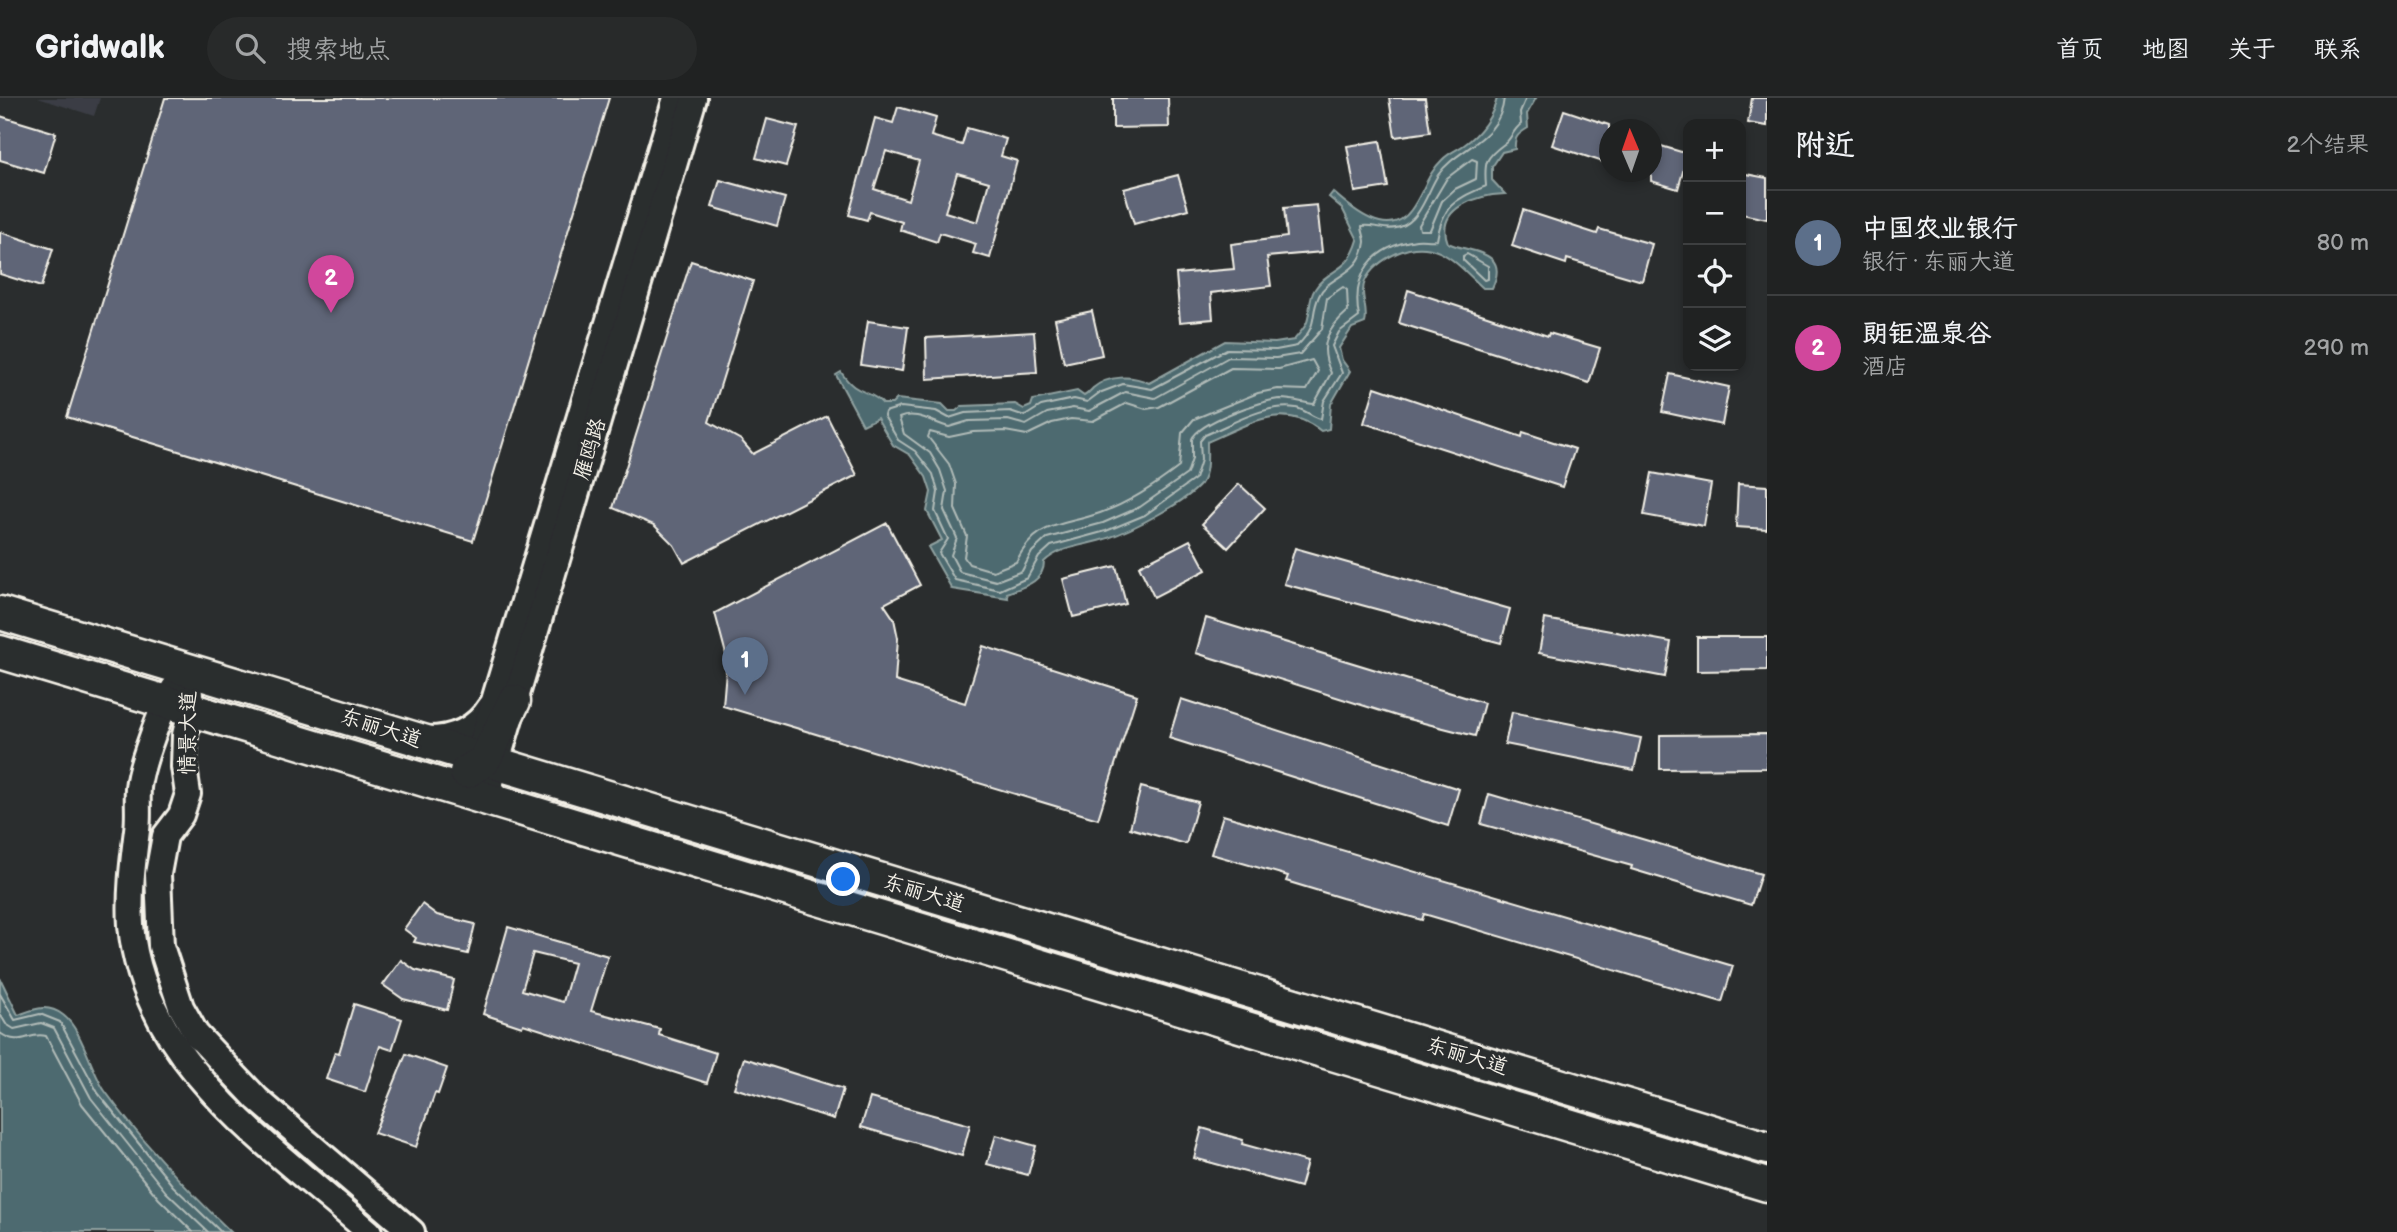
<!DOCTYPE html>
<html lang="zh">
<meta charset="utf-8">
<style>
body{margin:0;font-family:"Balsamiq Sans","LXGW WenKai TC",sans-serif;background:#282a2a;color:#f1f3f6}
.controls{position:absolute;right:21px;top:21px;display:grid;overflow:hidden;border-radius:14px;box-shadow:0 4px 10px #0003}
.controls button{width:63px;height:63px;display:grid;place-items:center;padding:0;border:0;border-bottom:2px solid #3d3f40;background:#202222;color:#f1f3f6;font:35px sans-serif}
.compass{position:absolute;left:1599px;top:21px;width:63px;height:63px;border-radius:50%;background:#202222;box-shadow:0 4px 10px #0003;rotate:358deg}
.you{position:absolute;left:844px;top:782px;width:24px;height:24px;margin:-18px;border:5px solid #fff;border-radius:50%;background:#1a73e8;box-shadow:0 0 0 10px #1a73e833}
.badge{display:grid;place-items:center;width:46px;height:46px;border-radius:50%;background:#ff9aa2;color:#fff;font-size:23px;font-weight:700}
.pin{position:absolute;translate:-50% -58px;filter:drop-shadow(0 2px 4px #0008)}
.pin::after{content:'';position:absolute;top:37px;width:24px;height:21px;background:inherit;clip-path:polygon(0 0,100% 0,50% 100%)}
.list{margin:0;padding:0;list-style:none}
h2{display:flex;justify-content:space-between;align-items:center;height:91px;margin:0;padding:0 28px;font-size:30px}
h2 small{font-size:23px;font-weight:400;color:#a2a4a5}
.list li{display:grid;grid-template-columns:46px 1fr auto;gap:21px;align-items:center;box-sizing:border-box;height:105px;padding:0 28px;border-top:2px solid #3d3f40}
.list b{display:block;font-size:26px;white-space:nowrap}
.list p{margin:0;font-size:23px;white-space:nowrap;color:#a2a4a5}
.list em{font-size:23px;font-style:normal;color:#a2a4a5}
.icon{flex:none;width:38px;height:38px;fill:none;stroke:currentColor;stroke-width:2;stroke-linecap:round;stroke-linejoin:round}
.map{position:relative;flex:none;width:1767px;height:1134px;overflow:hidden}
header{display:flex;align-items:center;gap:42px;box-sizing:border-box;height:98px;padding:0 35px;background:#202222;border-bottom:2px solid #3d3f40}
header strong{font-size:33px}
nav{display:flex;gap:38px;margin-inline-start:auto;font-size:24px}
.search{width:490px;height:63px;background:#282a2a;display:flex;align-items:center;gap:18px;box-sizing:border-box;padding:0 24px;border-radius:38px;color:#a2a4a5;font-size:26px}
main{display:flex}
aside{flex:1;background:#202222}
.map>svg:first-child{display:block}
.built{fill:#3a3e44}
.water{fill:#4d6b70;stroke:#90a1a0;stroke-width:2}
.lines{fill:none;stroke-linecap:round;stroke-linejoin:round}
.shore{stroke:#b1bbb8;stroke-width:2}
.building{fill:#5e6577;stroke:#f4f1e8;stroke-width:2;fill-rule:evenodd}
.secondary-casing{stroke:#f4f1e8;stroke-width:30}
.highway-casing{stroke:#f4f1e8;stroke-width:37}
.secondary{stroke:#2a2d2e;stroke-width:24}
.highway{stroke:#2a2d2e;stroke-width:32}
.labels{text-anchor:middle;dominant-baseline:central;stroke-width:6;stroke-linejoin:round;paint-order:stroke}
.street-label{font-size:21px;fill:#f4f1e8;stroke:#2a2d2e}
</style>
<header>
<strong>Gridwalk</strong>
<div class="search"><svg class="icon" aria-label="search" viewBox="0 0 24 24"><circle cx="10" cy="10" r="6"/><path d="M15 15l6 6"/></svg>搜索地点</div>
<nav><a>首页</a><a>地图</a><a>关于</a><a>联系</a></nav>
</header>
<main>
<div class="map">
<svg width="1767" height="1134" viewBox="0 0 1767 1134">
<rect width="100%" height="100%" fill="#2a2d2e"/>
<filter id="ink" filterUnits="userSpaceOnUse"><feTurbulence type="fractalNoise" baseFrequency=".0143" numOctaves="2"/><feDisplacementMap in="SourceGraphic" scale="14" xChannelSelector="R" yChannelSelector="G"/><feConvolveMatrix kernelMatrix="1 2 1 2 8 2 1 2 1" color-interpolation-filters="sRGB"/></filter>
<g filter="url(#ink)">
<path class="built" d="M 38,0 L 100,0 L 94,18 Z"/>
<g class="water">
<path d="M 1497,0 L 1536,0 L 1527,16 L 1528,30 C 1518,36 1514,39 1515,51 L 1502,54 L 1492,69 L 1492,82 L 1505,96 C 1479,97 1434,109 1448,145 C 1469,155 1511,151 1492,190 L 1483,190 C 1456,165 1436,138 1397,155 C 1384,161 1371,170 1365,183 C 1359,198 1369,211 1365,225 L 1352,230 L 1339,250 L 1342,262 L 1350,273 L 1331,306 L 1329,331 L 1321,333 C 1282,302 1248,327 1207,344 C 1207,356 1209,375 1201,386 C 1186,404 1132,432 1108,440 C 1086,448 1062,447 1044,464 C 1044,484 1023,489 1007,495 L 1008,500 L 952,491 L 928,449 L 942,442 L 927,413 L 931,394 L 926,379 L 910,357 L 893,347 L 877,320 L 863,327 L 836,277 L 841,274 C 857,299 869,290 883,306 L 892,306 L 897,301 L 942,306 L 949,313 L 956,313 L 962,308 L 1015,306 L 1024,311 L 1031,308 L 1033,302 L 1077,293 L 1084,298 C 1088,296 1090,293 1093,290 C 1108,277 1133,277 1149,285 L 1225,243 L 1275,245 L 1294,242 C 1298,237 1305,230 1307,224 C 1311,213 1308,201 1315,191 C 1329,169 1348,176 1358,142 L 1342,110 L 1329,99 L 1333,94 C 1352,111 1389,143 1411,112 C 1423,96 1427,76 1442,62 C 1448,55 1457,52 1464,47 C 1480,36 1493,18 1497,0 Z"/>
<path d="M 0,880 L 18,917 C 35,911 47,905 63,917 C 82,931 91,973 105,993 C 142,1044 185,1090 231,1134 L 0,1134 Z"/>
</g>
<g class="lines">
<g class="shore">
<path d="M 1504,0 C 1500,44 1457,49 1438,77 C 1427,94 1421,122 1400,129 C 1387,134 1374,126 1362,128 C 1362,133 1365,139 1365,144 C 1361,178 1328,177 1319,198 C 1309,220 1320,225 1297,248 L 1276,252 L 1227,251 L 1152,291 L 1123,286 L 1099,295 L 1087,304 L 1074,301 L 1041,308 L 1025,318 L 1010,313 L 965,315 L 949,320 L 936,313 L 901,309 L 885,314 L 884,318 L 898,342 L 915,353 L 933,376 L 938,394 L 935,413 L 948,441 L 939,455 L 955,482 L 1000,492 L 1027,480 L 1039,459 L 1051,448 L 1106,433 L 1145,417 L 1195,381 L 1201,362 L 1200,343 L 1205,337 C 1232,326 1266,305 1296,310 C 1306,312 1313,320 1321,321 L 1324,303 L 1342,275 L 1332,248 L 1339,234 L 1359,219 C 1351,176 1372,149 1416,142 C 1423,141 1430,143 1437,142 C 1443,106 1455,102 1486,88 C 1484,64 1485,60 1504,46 C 1510,43 1513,32 1521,26 L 1520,14 L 1526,0"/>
<path d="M 1472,61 L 1477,63 L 1476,81 L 1455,91 L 1442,103 L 1430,132 L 1420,132 L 1419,127 L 1447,80 Z"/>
<path d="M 1467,156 L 1488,168 L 1488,181 L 1484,182 L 1463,162 L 1463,158 Z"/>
<path d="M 1343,189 L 1347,192 L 1348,213 C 1327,231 1318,248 1331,275 L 1314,306 C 1303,305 1293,301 1281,301 C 1262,302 1199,324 1192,341 L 1192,361 L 1187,376 L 1140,409 L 1103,425 L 1047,440 L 1032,454 L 1022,473 L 996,483 L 960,474 L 951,457 L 957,440 L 944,412 L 947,393 L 940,372 L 930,355 L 904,336 L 899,320 C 916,312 933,325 949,329 L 969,323 L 1008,322 L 1026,327 L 1047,315 L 1073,310 L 1089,313 L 1125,294 L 1155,300 L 1229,259 L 1276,260 L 1300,256 L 1322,231 L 1327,200 Z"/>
<path d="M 1312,262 L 1318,273 L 1307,292 L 1278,291 L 1258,295 L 1194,321 L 1182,335 L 1179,369 C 1154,388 1129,405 1100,415 C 1060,429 1037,422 1016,464 L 993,473 L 969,466 L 964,459 L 967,438 L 955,411 L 956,386 L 949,366 L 928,339 L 930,334 L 949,339 L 973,334 L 1005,333 L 1027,337 L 1052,325 L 1071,321 L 1093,323 L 1127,305 L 1146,311 L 1159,309 L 1231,270 L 1279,271 Z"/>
<path d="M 0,896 L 15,922 L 40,916 L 60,924 L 98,995 L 173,1088 L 221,1134"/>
<path d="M 0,916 L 6,926 L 14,931 L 41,925 L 54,930 L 91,1000 L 166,1094 L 208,1134"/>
<path d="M 0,935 C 21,950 29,933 46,938 L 82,1006 L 159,1101 L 193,1134"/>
</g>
</g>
<g class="building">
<path d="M 165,0 L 609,0 L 473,443 L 67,319 Z"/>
<path d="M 1113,0 L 1168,0 L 1169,29 L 1113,30 Z"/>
<path d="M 1389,0 L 1425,0 L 1430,34 L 1395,39 Z"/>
<path d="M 1752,0 L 1767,0 L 1767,28 L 1748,25 Z"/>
<path d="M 898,9 L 936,20 L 931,38 L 962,47 L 967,30 L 1006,41 L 1001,58 L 1017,63 L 990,160 L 973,155 L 976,146 L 940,135 L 937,144 L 900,132 L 902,124 L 870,114 L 867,122 L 849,117 L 875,20 L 893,25 ZM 886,53 L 919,63 L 908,102 L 874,91 ZM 957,75 L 989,84 L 978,124 L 945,114 Z"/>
<path d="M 1564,12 L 1609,27 L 1609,45 L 1603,64 L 1552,47 Z"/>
<path d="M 0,18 L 56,35 L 44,75 L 0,62 Z"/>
<path d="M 767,21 L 798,29 L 786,68 L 756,60 Z"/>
<path d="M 1380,43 L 1388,89 L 1355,94 L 1347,48 Z"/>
<path d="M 1651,45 L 1688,56 L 1678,91 L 1651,83 Z"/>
<path d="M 1741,75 L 1767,80 L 1767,121 L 1741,116 Z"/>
<path d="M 1178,77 L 1188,111 L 1134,126 L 1124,91 Z"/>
<path d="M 720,82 L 785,100 L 777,128 L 712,109 Z"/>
<path d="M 1317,107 L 1322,154 L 1267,159 L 1271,188 L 1211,195 L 1213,221 L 1180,224 L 1176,176 L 1234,171 L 1231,146 L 1287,139 L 1284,110 Z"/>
<path d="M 1523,112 L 1597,136 L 1599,131 L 1652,146 L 1642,183 L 1567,161 L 1566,166 L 1512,148 Z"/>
<path d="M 0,134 L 53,151 L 41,189 L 0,176 Z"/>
<path d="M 691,163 L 753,183 L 709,324 L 741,342 L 753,356 L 827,318 L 857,377 L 684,465 L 674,447 L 654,427 L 613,410 Z"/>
<path d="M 1408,192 L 1548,238 L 1549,235 L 1600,250 L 1589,285 L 1399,225 Z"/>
<path d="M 1092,213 L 1102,257 L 1064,265 L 1055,221 Z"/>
<path d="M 868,223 L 908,229 L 902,273 L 861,267 Z"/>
<path d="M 1034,234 L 1037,274 L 927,281 L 926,240 Z"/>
<path d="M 1670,276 L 1729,289 L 1722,327 L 1662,314 Z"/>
<path d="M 1375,289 L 1522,339 L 1523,334 L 1575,351 L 1562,389 L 1364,325 Z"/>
<path d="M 1652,375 L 1711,386 L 1704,428 L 1644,417 Z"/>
<path d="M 1239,386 L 1265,410 L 1228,450 L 1202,426 Z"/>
<path d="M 1738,386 L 1767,388 L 1767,431 L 1736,429 Z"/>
<path d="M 887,425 L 920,487 L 884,506 L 894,521 L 898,540 L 895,583 L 965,605 L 983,548 L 1137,597 L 1098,721 L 723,608 L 727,560 L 715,515 Z"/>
<path d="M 1190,442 L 1206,472 L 1154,499 L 1139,468 Z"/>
<path d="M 1295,450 L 1510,511 L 1501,545 L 1284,486 Z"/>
<path d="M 1116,468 L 1126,506 L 1073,519 L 1063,481 Z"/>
<path d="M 1206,520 L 1484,605 L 1475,638 L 1400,619 L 1196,555 Z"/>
<path d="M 1545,521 L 1671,544 L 1665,579 L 1539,555 Z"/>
<path d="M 1697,539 L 1767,539 L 1767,572 L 1697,573 Z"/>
<path d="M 1181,601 L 1459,691 L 1448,728 L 1169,640 Z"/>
<path d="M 1512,614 L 1641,640 L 1634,672 L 1505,646 Z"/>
<path d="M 1767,636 L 1767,670 L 1660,671 L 1660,637 Z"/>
<path d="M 1141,689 L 1198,704 L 1186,746 L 1130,730 Z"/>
<path d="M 1489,696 L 1761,776 L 1751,807 L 1631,771 L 1632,768 L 1481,726 Z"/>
<path d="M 1223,717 L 1733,868 L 1722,904 L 1424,816 L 1422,822 L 1342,800 L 1286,783 L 1288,778 L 1211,756 Z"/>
<path d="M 422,806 L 437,817 L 475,826 L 468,856 L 414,844 L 416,840 L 404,831 Z"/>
<path d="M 508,829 L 608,858 L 591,913 L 660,931 L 659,937 L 716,955 L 707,985 L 523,926 L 522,929 L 483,916 ZM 533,855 L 574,865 L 563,904 L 522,892 Z"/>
<path d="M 401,862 L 415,872 L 454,882 L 447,912 L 403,901 L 383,887 Z"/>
<path d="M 354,906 L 402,921 L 392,952 L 380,948 L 365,994 L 326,981 L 335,954 L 339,955 Z"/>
<path d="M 406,956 L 447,970 L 438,996 L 435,995 L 416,1049 L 374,1035 Z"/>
<path d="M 744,960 L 843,991 L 834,1021 L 734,990 Z"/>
<path d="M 870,1000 L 970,1027 L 962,1058 L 861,1029 Z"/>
<path d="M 1202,1030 L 1243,1042 L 1242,1046 L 1307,1064 L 1300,1089 L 1194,1060 Z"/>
<path d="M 996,1037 L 1036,1048 L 1028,1077 L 987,1066 Z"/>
</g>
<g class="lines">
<defs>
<g id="secondary">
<path d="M 188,569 L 191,612 L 185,637 L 184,669 L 188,696 L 181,717 L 165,738 L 158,776 L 161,848 L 181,909 L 196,936 L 257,1001 L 412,1134"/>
<path d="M 174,590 C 162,608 140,668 138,690 C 137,704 139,718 137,732 C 133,764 129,795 131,827 C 143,965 274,1050 369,1134"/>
<path d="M 423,641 C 451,642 475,633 490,609"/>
<path d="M 480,649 L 676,0"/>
<path d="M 486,701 L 694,0"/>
</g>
<g id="highway">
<path d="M 0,515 L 1767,1050"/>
<path d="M 0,554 L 1767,1087"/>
<path d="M 466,674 L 484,663 L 514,603"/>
</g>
</defs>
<use href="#secondary" class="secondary-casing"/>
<use href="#highway" class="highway-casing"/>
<use href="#secondary" class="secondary"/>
<use href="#highway" class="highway"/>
</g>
</g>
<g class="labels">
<g class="street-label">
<text transform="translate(590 351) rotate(-73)">雁鸥路</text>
<text transform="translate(381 630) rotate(18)">东丽大道</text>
<text transform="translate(188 635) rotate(-89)">情景大道</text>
<text transform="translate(924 795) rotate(17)">东丽大道</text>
<text transform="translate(1467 958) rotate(17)">东丽大道</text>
</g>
</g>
</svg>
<div class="controls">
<button>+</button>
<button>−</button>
<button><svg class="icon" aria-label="locate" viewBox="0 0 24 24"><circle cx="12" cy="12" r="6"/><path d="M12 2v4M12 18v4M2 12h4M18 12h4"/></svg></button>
<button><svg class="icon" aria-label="layers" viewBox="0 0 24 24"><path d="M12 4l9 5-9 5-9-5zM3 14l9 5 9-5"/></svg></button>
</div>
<svg class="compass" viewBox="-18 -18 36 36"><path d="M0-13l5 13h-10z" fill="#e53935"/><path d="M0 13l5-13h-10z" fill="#a2a4a5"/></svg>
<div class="you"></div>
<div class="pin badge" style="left:745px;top:597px;background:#5c6f8a">1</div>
<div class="pin badge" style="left:331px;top:215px;background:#d1479c">2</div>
</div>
<aside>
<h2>附近<small>2个结果</small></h2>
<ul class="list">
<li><span class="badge" style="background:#5c6f8a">1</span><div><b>中国农业银行</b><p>银行 · 东丽大道</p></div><em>80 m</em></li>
<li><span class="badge" style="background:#d1479c">2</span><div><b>朗钜温泉谷</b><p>酒店</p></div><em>290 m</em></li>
</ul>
</aside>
</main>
